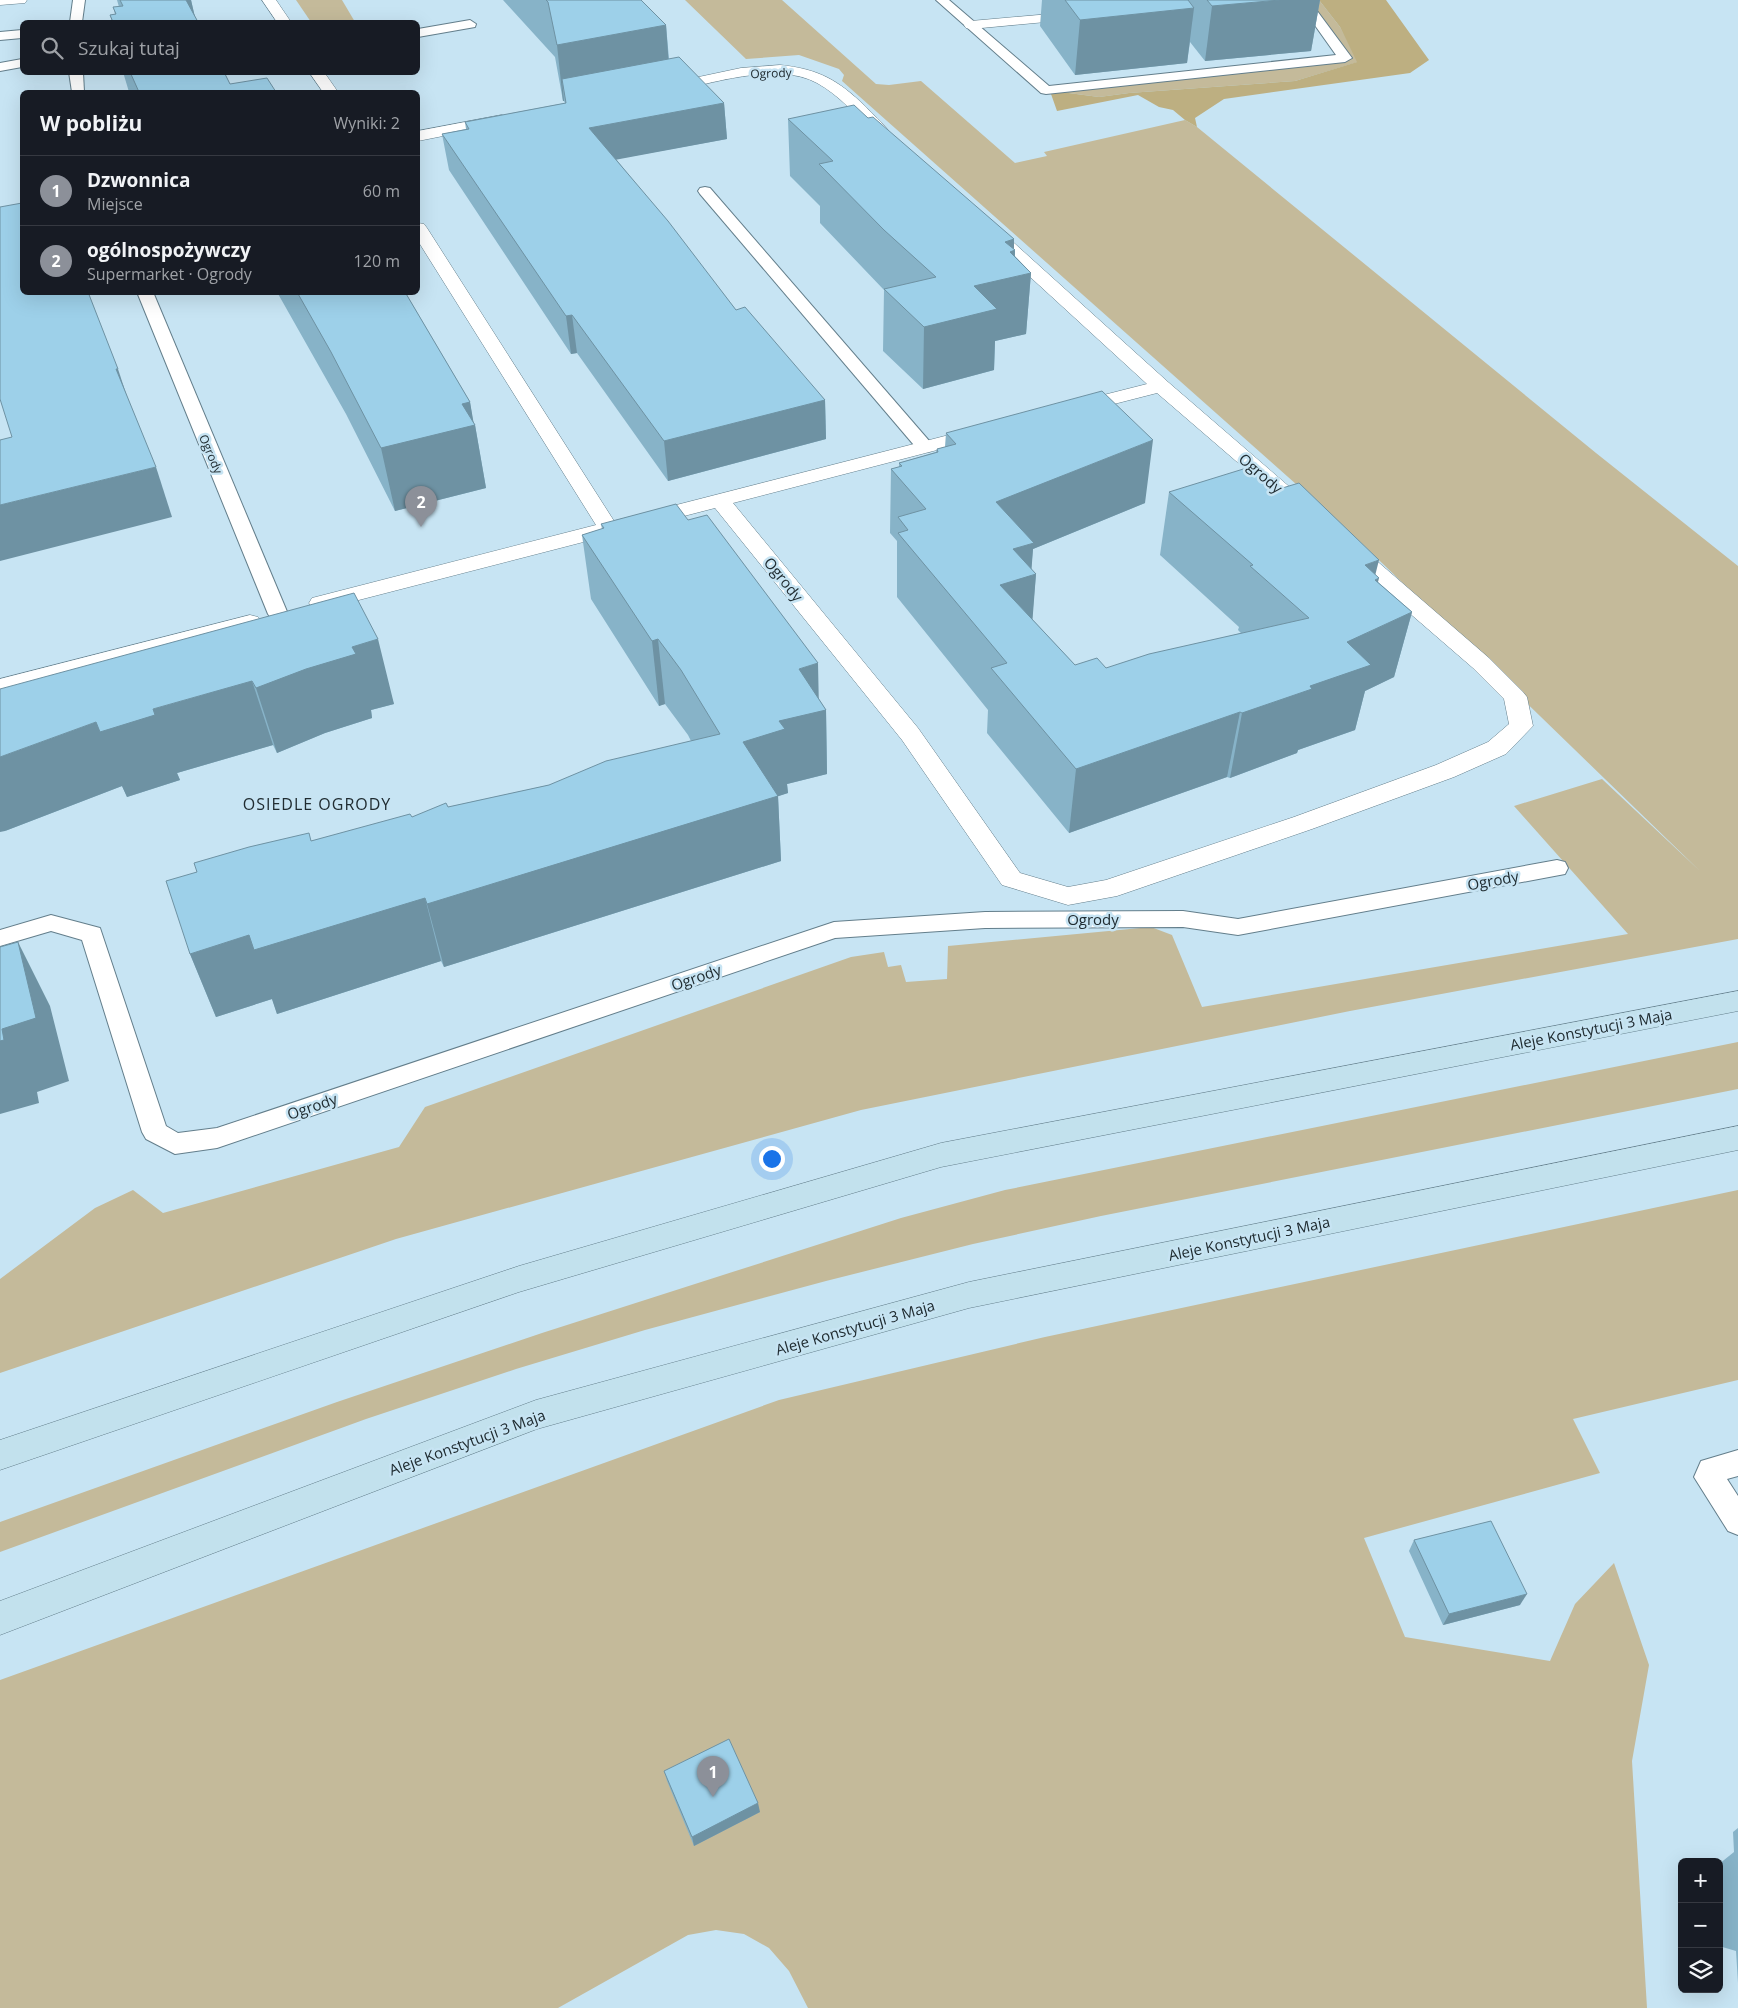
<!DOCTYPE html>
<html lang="pl">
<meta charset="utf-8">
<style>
body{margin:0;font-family:"Open Sans",sans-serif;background:#242831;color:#f1f3f6}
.controls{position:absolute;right:15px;bottom:15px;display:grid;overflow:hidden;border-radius:8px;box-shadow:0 5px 20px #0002}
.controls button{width:45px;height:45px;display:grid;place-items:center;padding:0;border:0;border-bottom:1px solid #363941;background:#171b24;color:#f1f3f6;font:25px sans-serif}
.you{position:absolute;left:771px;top:1158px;width:18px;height:18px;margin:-12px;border:4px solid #fff;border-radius:50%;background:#1a73e8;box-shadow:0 0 0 8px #1a73e833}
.badge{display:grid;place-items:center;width:32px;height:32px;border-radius:50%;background:#8c9099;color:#fff;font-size:16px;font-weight:700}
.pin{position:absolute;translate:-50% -41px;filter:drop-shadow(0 1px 2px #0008)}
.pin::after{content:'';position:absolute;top:26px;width:18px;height:15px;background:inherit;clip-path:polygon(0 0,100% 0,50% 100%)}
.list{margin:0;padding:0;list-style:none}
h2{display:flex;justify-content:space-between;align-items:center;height:65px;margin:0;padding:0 20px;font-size:21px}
h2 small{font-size:16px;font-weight:400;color:#9ea1a6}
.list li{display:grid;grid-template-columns:32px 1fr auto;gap:15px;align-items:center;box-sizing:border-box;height:70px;padding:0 20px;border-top:1px solid #363941}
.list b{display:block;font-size:19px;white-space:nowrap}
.list p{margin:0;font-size:16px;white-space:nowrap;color:#9ea1a6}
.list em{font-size:16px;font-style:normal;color:#9ea1a6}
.icon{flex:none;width:28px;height:28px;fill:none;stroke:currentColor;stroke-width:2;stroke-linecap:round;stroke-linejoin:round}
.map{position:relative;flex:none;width:1738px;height:2008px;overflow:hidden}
.search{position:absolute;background:#171b24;box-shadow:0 5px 20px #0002;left:20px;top:20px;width:400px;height:55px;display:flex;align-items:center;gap:12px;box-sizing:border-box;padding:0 18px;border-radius:8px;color:#9ea1a6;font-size:19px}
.panel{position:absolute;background:#171b24;box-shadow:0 5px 20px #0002;left:20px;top:90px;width:400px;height:205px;border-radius:8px}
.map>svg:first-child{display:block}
.green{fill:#c4ba9a}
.forest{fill:#bdaf81}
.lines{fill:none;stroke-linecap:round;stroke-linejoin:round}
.service-casing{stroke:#637e8b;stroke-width:2}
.minor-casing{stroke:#637e8b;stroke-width:1}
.secondary-casing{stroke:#637e8b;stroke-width:1}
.service{fill:#fff;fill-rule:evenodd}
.minor{fill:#fff;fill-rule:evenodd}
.secondary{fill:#c2e1ed;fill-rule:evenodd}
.wall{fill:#87b3c8}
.shaded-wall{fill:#6e92a3}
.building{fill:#9dd0e9;stroke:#6e92a3}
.labels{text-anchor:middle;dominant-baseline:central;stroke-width:5;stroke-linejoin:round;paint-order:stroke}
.far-street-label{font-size:12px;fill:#202c31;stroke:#c7e4f3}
.street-label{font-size:15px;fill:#202c31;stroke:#c7e4f3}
.neighbourhood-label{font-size:16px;letter-spacing:1px;fill:#202c31;stroke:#c7e4f3}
</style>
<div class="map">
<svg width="1738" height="2008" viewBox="0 0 1738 2008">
<rect width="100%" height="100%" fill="#c7e4f3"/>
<g class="green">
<path d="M 296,0 L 342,0 L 355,22 L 311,22 Z"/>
<path d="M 685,0 L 782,0 L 876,84 L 889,85 L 921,81 L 1015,163 L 1047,156 L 1044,152 L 1185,120 L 1197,127 L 1596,453 L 1738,566 L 1738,939 L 1350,1011 L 861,1110 L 396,1239 L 0,1373 L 0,1279 L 95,1208 L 133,1190 L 163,1213 L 399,1147 L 425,1107 L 851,957 L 884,952 L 888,967 L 901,965 L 906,982 L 947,979 L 948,946 L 1151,927 L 1172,935 L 1202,1007 L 1628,934 L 1514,806 L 1602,779 L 1701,872 L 1350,532 L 842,81 L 844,75 L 839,69 L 799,55 L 746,59 Z"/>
<path d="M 1303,0 L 1319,0 L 1340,27 L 1358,62 L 1295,81 L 1129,93 L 1099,97 L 1046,90 L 1345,58 Z"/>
<path d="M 1738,1042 L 1738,1089 L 1101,1216 L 973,1244 L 826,1281 L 645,1330 L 516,1369 L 366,1419 L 0,1552 L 0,1522 L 337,1402 L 542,1333 L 901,1218 L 1005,1190 Z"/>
<path d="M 1738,1190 L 1738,1380 L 1573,1419 L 1600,1473 L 1364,1538 L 1405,1637 L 1550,1661 L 1575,1604 L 1614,1563 L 1649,1665 L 1632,1761 L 1647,2008 L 808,2008 L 789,1971 L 769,1948 L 744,1934 L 716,1930 L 688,1935 L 558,2008 L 0,2008 L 0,1680 L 779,1400 L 1045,1337 Z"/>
</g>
<path class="forest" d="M 1319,0 L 1386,0 L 1429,60 L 1410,73 L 1224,99 L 1195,118 L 1197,127 L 1185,120 L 1173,110 L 1159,107 L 1138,95 L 1057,111 L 1051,94 L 1046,90 L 1099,97 L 1129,93 L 1295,81 L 1357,62 L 1340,27 Z"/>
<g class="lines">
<defs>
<g id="service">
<path d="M 73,0 L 85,0 L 82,22 L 70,22 Z"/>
<path d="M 936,0 L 949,0 L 1049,86 L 1336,55 L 1297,0 L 1309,0 L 1352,58 L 1345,62 L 1046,94 L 1041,93 Z"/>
<path d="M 470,20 L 476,24 L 475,27 L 418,37 L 418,29 Z"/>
<path d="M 22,30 L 22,38 L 0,40 L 0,32 Z"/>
<path d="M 22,59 L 22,67 L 0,71 L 0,63 Z"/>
<path d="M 69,72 L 83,72 L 84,92 L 72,92 Z"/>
<path d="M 705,187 L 710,188 L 931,443 L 934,447 L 931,451 L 925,452 L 919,451 L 700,194 L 698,191 L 700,188 Z"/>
<path d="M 137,292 L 153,292 L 288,614 L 285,618 L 278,620 L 271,618 L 268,614 Z"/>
<path d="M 1557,860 L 1565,862 L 1568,868 L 1565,874 L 1238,935 L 1183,927 L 985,928 L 835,938 L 217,1148 L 175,1154 L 146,1139 L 142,1132 L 82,940 L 51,931 L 0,946 L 0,930 L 51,915 L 100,928 L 166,1126 L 178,1133 L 217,1128 L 834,922 L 985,912 L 1183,911 L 1238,919 Z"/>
<path d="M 1738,1450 L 1738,1476 L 1727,1479 L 1738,1496 L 1738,1535 L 1728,1531 L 1694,1477 L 1701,1461 Z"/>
</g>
<g id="minor">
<path d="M 0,0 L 27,0 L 25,3 L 0,5 Z"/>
<path d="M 262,0 L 276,0 L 291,22 L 277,22 Z"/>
<path d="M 1062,13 L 1067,14 L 1069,17 L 1067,20 L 971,29 L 966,28 L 964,25 L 966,22 L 971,21 Z"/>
<path d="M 780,65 C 819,69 838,80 866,107 C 873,115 882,122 888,130 L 886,133 L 874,133 C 857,116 839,95 817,83 C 777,61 709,84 667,93 L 661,91 L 659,88 L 661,85 L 741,68 Z"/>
<path d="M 309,72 L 324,72 L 338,92 L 323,92 Z"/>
<path d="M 502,115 L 508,117 L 510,120 L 508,123 L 418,141 L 418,131 Z"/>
<path d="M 418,223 L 424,224 L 427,228 L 614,521 L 980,427 L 987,429 L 990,433 L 987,437 L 733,503 L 918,728 L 1020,873 L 1068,887 L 1106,880 L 1294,817 L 1436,765 L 1488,742 L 1509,724 L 1504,699 L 1473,668 L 1340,553 L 1337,548 L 1340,543 L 1348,542 L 1356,543 L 1489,658 L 1523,692 L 1527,697 L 1533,726 L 1506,754 L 1454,777 L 1312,829 L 1117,896 L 1068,905 L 1002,885 L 902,740 L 715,508 L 320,610 L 312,608 L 309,603 L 312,598 L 596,525 L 418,241 Z"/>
<path d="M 987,223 L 993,224 L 1168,382 L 1315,509 L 1319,513 L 1315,517 L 1308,519 L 1301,517 L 1157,393 L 1075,414 L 1068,412 L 1065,408 L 1068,404 L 1147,384 L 981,232 L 978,228 L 981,224 Z"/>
<path d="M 250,615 L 258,617 L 261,622 L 258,627 L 0,693 L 0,679 Z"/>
</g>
<g id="secondary">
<path d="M 1738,991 L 1738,1011 L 941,1167 L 519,1292 L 0,1470 L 0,1440 L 519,1266 L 941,1143 Z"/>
<path d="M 1738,1126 L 1738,1150 L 969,1308 L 537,1429 L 0,1635 L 0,1601 L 536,1400 L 969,1282 Z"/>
</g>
</defs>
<use href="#service" class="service-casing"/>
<use href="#minor" class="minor-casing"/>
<use href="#secondary" class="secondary-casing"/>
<use href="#service" class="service"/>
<use href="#minor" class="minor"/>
<use href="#secondary" class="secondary"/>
</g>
<g class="wall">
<path d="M 117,0 L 191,0 L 195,17 L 198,22 L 112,22 L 110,15 L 115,14 L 113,7 L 119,7 Z"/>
<path d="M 503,0 L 641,0 L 666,25 L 669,59 L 724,103 L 727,139 L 616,159 L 736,310 L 825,400 L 826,439 L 668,481 L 577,353 L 571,354 L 449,170 L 442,134 L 466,129 L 465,122 L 565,103 L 564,101 L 563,101 L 555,57 Z"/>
<path d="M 1042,0 L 1320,0 L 1311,51 L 1205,61 L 1190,42 L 1187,63 L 1075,75 L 1040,26 Z"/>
<path d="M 123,72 L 224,72 L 230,84 L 276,92 L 129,92 Z"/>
<path d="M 868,118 L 1014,239 L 1014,249 L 1015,250 L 1015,256 L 1031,273 L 1026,334 L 995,341 L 994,370 L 923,389 L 883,351 L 884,290 L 820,223 L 820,206 L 790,176 L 788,119 Z"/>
<path d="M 277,292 L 405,292 L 470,402 L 473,422 L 475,425 L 486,488 L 395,511 L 346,414 Z"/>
<path d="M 946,433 L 1145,503 L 1033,549 L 1031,569 L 1036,574 L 1032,619 L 1075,665 L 1106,668 L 1241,633 L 1238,630 L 1239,627 L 1160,555 L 1169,492 L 1375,575 L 1378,582 L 1412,612 L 1394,677 L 1365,691 L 1355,730 L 1298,750 L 1297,753 L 1230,778 L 1227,777 L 1069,833 L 987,733 L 988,710 L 897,597 L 897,541 L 890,533 L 891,469 L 899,467 L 899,463 L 936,452 L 937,449 L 945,447 Z"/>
<path d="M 601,524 L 819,699 L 826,710 L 827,774 L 787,784 L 788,793 L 778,796 L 781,861 L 444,967 L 441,961 L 277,1014 L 272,999 L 216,1017 L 190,954 L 311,841 L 412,817 L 448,807 L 549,785 L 691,741 L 688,735 L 665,704 L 659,706 L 591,599 L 582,535 L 602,529 Z"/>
<path d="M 354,593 L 394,704 L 371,710 L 372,718 L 325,733 L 277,753 L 273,745 L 177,773 L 180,780 L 127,797 L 122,786 L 5,831 Z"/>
<path d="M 1414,1540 L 1520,1605 L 1443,1625 L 1409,1551 Z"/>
<path d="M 664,1771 L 760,1812 L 694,1846 L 667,1781 Z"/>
<path d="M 1738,1828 L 1738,1983 L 1736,1951 L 1719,1946 L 1719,1864 L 1734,1852 L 1733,1832 Z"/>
</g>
<g class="shaded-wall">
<path d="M 182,0 L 191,0 L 196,22 Z"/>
<path d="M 1280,0 L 1320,0 L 1311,51 L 1205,61 L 1212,6 Z"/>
<path d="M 1194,8 L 1187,63 L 1075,75 L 1080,20 Z"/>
<path d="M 666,25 L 670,81 L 562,79 L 564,101 L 563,101 L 557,45 Z"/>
<path d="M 724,103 L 727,139 L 593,164 L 589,128 Z"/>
<path d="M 1014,239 L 1014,251 L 1015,250 L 1014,277 L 1031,273 L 1026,334 L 995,341 L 994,370 L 923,389 L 924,327 L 974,286 L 1005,242 Z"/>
<path d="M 572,315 L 577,353 L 571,354 L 566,316 Z"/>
<path d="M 116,369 L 118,369 L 134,418 Z"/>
<path d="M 825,400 L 826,439 L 668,481 L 664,441 Z"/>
<path d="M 470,402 L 474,425 L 475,425 L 486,488 L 395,511 L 381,448 L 462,404 Z"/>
<path d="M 1153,440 L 1145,503 L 1033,549 L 1031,576 L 1036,574 L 1031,639 L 996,649 L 996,502 Z"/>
<path d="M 156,467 L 172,517 L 0,561 L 0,505 Z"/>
<path d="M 1379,560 L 1363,624 L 1365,565 Z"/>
<path d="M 1379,578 L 1365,634 L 1412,612 L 1394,677 L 1365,691 L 1355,730 L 1298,750 L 1297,753 L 1230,778 L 1242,713 L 1310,686 L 1347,642 L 1375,580 Z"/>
<path d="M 378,639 L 394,704 L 371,710 L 372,718 L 325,733 L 277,753 L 256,688 L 352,647 Z"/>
<path d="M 658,639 L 665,704 L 659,706 L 652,641 Z"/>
<path d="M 818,663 L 819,711 L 826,710 L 827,774 L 787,784 L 788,793 L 773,798 L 778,796 L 781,861 L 444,967 L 427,904 L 743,742 L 779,721 L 799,669 Z"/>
<path d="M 252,681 L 273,745 L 177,773 L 180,780 L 127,797 L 122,786 L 5,831 L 0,832 L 0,757 L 96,722 L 153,709 Z"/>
<path d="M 1240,712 L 1227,777 L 1069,833 L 1076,769 Z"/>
<path d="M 425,898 L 441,961 L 277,1014 L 272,999 L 216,1017 L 190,954 L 249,935 Z"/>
<path d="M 18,942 L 50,1006 L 69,1081 L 37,1092 L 39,1103 L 0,1114 L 0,1041 Z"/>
<path d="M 1527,1594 L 1520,1605 L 1443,1625 L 1449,1614 Z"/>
<path d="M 758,1803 L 760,1812 L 694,1846 L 692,1837 Z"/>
</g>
<g class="building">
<path d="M 120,0 L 186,0 L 198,22 L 113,22 L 110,15 L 116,14 L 113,7 L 123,6 Z"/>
<path d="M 546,0 L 641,0 L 666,25 L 557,45 L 548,2 Z"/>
<path d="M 1065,0 L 1188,0 L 1194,8 L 1080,20 Z"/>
<path d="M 1207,0 L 1280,0 L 1212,6 Z"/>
<path d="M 679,57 L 724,103 L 589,128 L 668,221 L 736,310 L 745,307 L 825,400 L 664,441 L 572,315 L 566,316 L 442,134 L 469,129 L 465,122 L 566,103 L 562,79 Z"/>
<path d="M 130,72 L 224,72 L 230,84 L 267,78 L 276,92 L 139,92 Z"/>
<path d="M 854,105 L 868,118 L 873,117 L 1014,239 L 1005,242 L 1015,250 L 1010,252 L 1031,273 L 974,286 L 997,309 L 924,327 L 884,289 L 936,277 L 884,230 L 819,164 L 833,161 L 788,119 Z"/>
<path d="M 22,203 L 22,292 L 88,292 L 118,369 L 116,369 L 156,467 L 0,505 L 0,440 L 12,437 L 0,399 L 0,207 Z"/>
<path d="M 297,292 L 405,292 L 470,402 L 462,404 L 475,425 L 381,448 L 331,352 Z"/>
<path d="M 1102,391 L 1153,440 L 996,502 L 1034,543 L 1013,549 L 1036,574 L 1000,585 L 1075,665 L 1097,658 L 1106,668 L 1149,654 L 1309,618 L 1250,566 L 1253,565 L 1169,492 L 1253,466 L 1279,489 L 1299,483 L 1379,560 L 1365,565 L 1379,578 L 1375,580 L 1412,612 L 1347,642 L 1371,665 L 1310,686 L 1312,689 L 1242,713 L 1240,712 L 1076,769 L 991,668 L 1007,663 L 898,533 L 908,530 L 898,517 L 926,509 L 891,469 L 902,466 L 899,463 L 938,452 L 937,449 L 956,444 L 946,433 Z"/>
<path d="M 676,504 L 688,520 L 707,515 L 818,663 L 799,669 L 826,710 L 779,721 L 785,729 L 743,742 L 778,796 L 427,904 L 425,898 L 254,950 L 249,935 L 190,954 L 166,881 L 197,872 L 194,863 L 249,847 L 309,833 L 311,841 L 410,814 L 412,817 L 446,803 L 448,807 L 549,785 L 606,761 L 720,734 L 681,670 L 658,639 L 652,641 L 582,535 L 604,528 L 601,524 Z"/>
<path d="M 354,593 L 378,639 L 352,647 L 356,654 L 306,669 L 256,688 L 252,681 L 153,709 L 155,715 L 100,732 L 96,722 L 0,757 L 0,689 Z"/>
<path d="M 18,942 L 36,1018 L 2,1029 L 4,1040 L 0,1041 L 0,947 Z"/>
<path d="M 1491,1521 L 1527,1594 L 1449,1614 L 1414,1540 Z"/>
<path d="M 729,1739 L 758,1803 L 692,1837 L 664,1771 Z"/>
</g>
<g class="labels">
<g class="far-street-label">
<text transform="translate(771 73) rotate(-2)">Ogrody</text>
<text transform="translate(211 454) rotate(67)">Ogrody</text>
</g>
<g class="street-label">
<text transform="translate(1261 473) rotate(41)">Ogrody</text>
<text transform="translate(784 579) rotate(51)">Ogrody</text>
<text transform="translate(1493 880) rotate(-10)">Ogrody</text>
<text x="1093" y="919">Ogrody</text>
<text transform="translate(696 977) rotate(-19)">Ogrody</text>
<text transform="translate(1591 1029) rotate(-11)">Aleje Konstytucji 3 Maja</text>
<text transform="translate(312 1106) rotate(-19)">Ogrody</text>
<text transform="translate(1249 1238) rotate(-12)">Aleje Konstytucji 3 Maja</text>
<text transform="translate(855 1327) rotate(-16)">Aleje Konstytucji 3 Maja</text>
<text transform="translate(467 1442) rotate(-20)">Aleje Konstytucji 3 Maja</text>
</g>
<g class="neighbourhood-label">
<text x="317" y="804">OSIEDLE OGRODY</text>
</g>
</g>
</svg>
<div class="controls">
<button>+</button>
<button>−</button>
<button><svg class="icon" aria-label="layers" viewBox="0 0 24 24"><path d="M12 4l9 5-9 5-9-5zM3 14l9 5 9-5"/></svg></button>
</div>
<div class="you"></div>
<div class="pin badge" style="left:713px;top:1797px">1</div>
<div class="pin badge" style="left:421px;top:527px">2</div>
<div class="search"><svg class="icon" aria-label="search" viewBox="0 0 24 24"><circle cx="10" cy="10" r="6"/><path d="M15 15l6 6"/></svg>Szukaj tutaj</div>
<section class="panel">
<h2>W pobliżu<small>Wyniki: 2</small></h2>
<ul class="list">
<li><span class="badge">1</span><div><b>Dzwonnica</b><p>Miejsce</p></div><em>60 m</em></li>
<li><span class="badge">2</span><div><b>ogólnospożywczy</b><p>Supermarket · Ogrody</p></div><em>120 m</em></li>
</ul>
</section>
</div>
